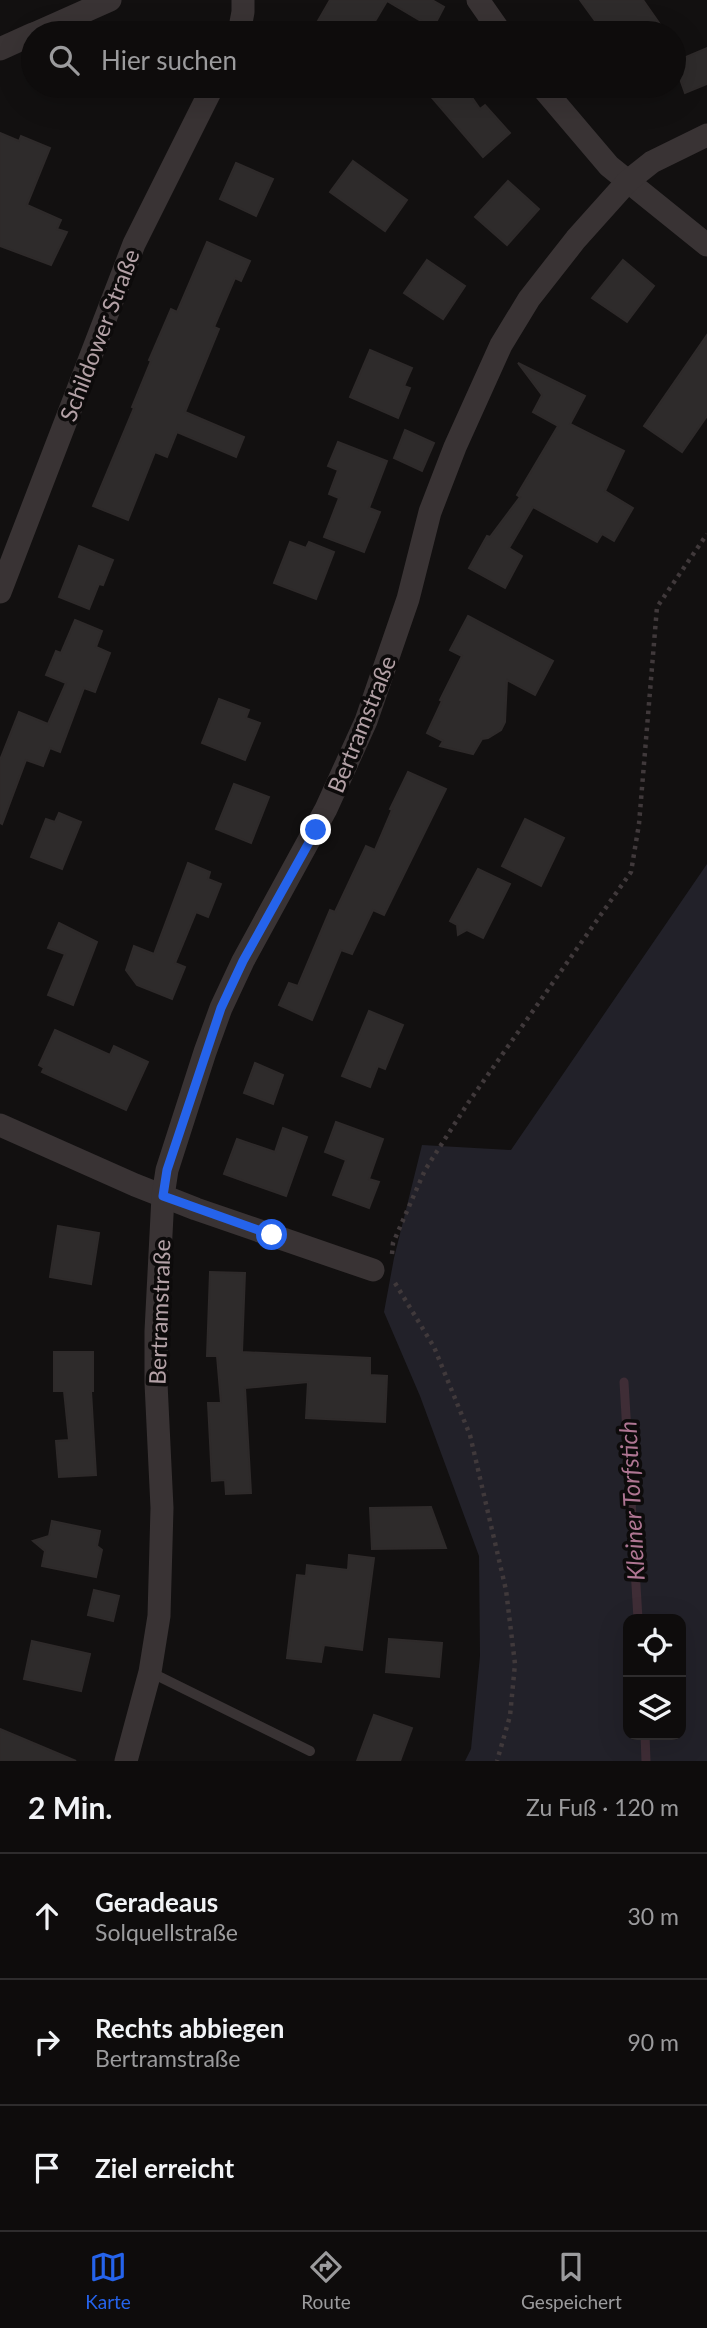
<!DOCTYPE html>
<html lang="de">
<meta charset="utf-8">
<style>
body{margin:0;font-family:Lato,sans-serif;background:#1c1a1a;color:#f1f3f6}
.controls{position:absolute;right:21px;bottom:21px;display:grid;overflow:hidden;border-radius:14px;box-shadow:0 7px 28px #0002}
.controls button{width:63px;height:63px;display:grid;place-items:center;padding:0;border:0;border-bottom:2px solid #2e2c2d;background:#0e0c0c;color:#f1f3f6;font:35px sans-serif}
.stop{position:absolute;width:21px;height:21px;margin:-16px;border:5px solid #2563eb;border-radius:50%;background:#fff}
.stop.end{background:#2563eb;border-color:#fff;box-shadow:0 2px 7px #0008}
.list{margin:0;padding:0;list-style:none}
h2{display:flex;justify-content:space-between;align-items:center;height:91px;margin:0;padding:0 28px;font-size:30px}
h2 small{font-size:23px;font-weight:400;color:#9b9b9d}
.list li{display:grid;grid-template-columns:46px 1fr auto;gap:21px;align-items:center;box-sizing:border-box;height:126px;padding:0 28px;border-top:2px solid #2e2c2d}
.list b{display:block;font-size:26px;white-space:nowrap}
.list p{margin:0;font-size:23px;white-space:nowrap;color:#9b9b9d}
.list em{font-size:23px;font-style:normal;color:#9b9b9d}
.icon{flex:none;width:38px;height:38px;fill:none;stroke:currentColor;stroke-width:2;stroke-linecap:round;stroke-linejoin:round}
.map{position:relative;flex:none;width:707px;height:1761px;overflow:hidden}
.search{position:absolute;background:#0e0c0c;box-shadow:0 7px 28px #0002;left:21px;right:21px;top:21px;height:77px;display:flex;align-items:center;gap:18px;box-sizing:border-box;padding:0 24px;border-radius:38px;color:#9b9b9d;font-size:26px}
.sheet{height:469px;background:#0e0c0c}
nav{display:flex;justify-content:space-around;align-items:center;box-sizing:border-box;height:98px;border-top:2px solid #2e2c2d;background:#0e0c0c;font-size:19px;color:#9b9b9d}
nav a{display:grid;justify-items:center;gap:4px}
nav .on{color:#2563eb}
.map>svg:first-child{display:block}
.green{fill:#222129;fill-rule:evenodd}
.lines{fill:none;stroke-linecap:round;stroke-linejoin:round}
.stream{stroke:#3f2d36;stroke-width:9}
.building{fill:#2e2b2b;stroke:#2e2a2a;stroke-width:2}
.path{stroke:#40393b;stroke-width:4.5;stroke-dasharray:3.5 5;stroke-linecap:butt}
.lane{stroke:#393334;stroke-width:10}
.street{stroke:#393334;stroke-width:23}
.route{stroke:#2563eb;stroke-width:9}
.labels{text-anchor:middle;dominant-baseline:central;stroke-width:7;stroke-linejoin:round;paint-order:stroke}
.street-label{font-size:23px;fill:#b3a1a6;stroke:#0d0b0b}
.water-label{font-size:24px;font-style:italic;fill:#af7693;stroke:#0d0b0b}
</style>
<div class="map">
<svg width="707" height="1761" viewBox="0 0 707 1761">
<rect width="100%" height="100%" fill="#121010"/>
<path class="green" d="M 707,864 L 707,1761 L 465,1761 L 471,1749 L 480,1656 L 479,1556 L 420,1396 L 384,1312 L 394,1258 L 422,1145 L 511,1150 ZM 628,1619 L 681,1619 L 681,1735 L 628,1735 Z"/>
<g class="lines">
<g class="stream">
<path d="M 624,1382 L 638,1619"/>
<path d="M 645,1735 L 646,1761"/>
</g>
</g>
<g class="building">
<path d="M 330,0 L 432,0 L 444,7 L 433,28 L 387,1 L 368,33 L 311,33 Z"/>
<path d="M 580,0 L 643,0 L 666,33 L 604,33 Z"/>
<path d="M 707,48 L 707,84 L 685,93 L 674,62 Z"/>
<path d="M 422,86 L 464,86 L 480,109 L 485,105 L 510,133 L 483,157 Z"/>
<path d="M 0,133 L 19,141 L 21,136 L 50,148 L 27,205 L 61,220 L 57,229 L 67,232 L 51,265 L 0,246 Z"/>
<path d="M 353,161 L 407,200 L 385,231 L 330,192 Z"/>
<path d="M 236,163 L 273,179 L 256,216 L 220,199 Z"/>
<path d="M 508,181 L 539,209 L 507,245 L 475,217 Z"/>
<path d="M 207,242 L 250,261 L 241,281 L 235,278 L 214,327 L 219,329 L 185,412 L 244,437 L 236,457 L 177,432 L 167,457 L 155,452 L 128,520 L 93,506 L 134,408 L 132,407 L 151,361 L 149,360 L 171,309 L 177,312 Z"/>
<path d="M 427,260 L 465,286 L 443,319 L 404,293 Z"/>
<path d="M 623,260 L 654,286 L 627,322 L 592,298 Z"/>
<path d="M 707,335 L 707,416 L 682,452 L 644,426 Z"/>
<path d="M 370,350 L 412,368 L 404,386 L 410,388 L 398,418 L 350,397 Z"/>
<path d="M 518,363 L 585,396 L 570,424 L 624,451 L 605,491 L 633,508 L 614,541 L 602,534 L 597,542 L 533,507 L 509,548 L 522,556 L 505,588 L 469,568 L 487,536 L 490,537 L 520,497 L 517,495 L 558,426 L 533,412 L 542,395 Z"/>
<path d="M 405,430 L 434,443 L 422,471 L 394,458 Z"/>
<path d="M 338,442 L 387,461 L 369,508 L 380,512 L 364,552 L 324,537 L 339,498 L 329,494 L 338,470 L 328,466 Z"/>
<path d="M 290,542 L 306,548 L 309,542 L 334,552 L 316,599 L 274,583 Z"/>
<path d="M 79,546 L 113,560 L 103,585 L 99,584 L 89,609 L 59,597 Z"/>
<path d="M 468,616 L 553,661 L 535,695 L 507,680 L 505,722 L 501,730 L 488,738 L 482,739 L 473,754 L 440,746 L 443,741 L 427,733 L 442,701 L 440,700 L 462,656 L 450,650 Z"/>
<path d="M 75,620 L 102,631 L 96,647 L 110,653 L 95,692 L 84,688 L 60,752 L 50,748 L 43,766 L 26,760 L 2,824 L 0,823 L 0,760 L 19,712 L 48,724 L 66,683 L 46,675 L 56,651 L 61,653 Z"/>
<path d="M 219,699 L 249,710 L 246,718 L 260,723 L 245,760 L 202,743 Z"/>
<path d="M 408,772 L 446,789 L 384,915 L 373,910 L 352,954 L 341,950 L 312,1020 L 279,1005 L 289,983 L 298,986 L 330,910 L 335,912 L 366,846 L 375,850 L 392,810 L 390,809 Z"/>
<path d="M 234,784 L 269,797 L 251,843 L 216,829 Z"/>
<path d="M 59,813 L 81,822 L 62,869 L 31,857 L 46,819 L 55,822 Z"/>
<path d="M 525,819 L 564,838 L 541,886 L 502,866 Z"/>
<path d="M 188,863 L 210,872 L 208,879 L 221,884 L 208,917 L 196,912 L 175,963 L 185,967 L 172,999 L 137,985 L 126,970 L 134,946 L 154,954 Z"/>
<path d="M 478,869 L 510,884 L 483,938 L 467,930 L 458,935 L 457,925 L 450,921 Z"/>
<path d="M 59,923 L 97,942 L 73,1005 L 48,995 L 65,954 L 48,948 Z"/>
<path d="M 369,1011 L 403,1025 L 385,1069 L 378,1066 L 370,1087 L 342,1076 Z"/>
<path d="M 55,1030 L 110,1055 L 114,1046 L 148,1062 L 126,1110 L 42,1072 L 44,1068 L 39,1065 Z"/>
<path d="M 255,1063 L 283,1075 L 273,1104 L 244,1093 Z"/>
<path d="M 336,1122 L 383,1139 L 369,1179 L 379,1182 L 369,1208 L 333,1195 L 346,1160 L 325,1152 Z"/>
<path d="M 283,1128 L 307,1137 L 286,1196 L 224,1174 L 237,1139 L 275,1152 Z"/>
<path d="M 58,1226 L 99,1233 L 91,1284 L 50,1277 Z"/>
<path d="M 210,1272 L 245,1273 L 242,1352 L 370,1358 L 370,1375 L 387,1376 L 385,1422 L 306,1418 L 308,1382 L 245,1388 L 251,1493 L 226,1494 L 225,1480 L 212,1481 L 208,1403 L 221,1403 L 217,1356 L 207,1356 Z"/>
<path d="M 54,1352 L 93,1352 L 93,1391 L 91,1391 L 96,1475 L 59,1477 L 56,1441 L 69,1440 L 64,1391 L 54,1391 Z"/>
<path d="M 431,1507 L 446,1548 L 372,1549 L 370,1508 Z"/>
<path d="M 52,1521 L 100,1531 L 97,1546 L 102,1550 L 96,1577 L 42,1566 L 45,1551 L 33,1541 L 49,1536 Z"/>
<path d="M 349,1555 L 374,1558 L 362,1650 L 324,1645 L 321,1662 L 287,1658 L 297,1575 L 306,1576 L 307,1565 L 348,1570 Z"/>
<path d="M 94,1590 L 119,1596 L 113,1621 L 88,1615 Z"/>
<path d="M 389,1639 L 442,1643 L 439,1677 L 386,1672 Z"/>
<path d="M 32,1641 L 90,1654 L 81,1691 L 24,1679 Z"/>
<path d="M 374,1715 L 412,1728 L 400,1761 L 357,1761 Z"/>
<path d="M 0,1729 L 76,1761 L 0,1761 Z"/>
</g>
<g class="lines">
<g class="path">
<path d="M 392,1254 L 393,1243 L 425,1170 L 468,1103 L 631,872 L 639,824 L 657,607 L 707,534"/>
<path d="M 395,1283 L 434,1347 L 470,1435 L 506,1590 L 515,1664 L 510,1716 L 497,1761"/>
</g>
<path class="lane" d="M 150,1672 L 310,1751"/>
<g class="street">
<path d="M 478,0 L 501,33"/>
<path d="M 36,33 L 110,0"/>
<path d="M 239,33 L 243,12 L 243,0"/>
<path d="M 0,49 L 33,34"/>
<path d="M 541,86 L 609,166 L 707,245"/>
<path d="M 0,592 L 134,244 L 213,86"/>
<path d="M 0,1125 L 135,1185 L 196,1209 L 373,1270"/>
<path d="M 126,1761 L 150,1672 L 159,1616 L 162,1508 L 156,1383 L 156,1331 L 163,1196 L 167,1170 L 205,1052 L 221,1008 L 243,961 L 326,809 L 366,721 L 408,599 L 430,512 L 455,447 L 501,345 L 529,299 L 576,239 L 628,181 L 652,162 L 707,135"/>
</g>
</g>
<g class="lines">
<path class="route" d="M 272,1235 L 163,1196 L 167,1170 L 221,1008 L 243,961 L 316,830"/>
</g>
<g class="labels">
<g class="street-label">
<text transform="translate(99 335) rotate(-69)">Schildower Straße</text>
<text transform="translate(361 724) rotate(-68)">Bertramstraße</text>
<text transform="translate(159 1312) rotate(-88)">Bertramstraße</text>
</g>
<g class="water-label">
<text transform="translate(631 1501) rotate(-93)">Kleiner Torfstich</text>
</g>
</g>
</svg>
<div class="controls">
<button><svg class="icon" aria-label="locate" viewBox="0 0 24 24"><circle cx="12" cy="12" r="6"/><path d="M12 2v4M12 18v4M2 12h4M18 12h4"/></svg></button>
<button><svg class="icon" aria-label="layers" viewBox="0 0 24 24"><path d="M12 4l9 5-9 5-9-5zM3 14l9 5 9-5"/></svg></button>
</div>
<div class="stop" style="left:272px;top:1235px"></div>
<div class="stop end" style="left:316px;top:830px"></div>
<div class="search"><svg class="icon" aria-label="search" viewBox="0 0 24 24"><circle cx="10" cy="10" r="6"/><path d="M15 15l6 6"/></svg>Hier suchen</div>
</div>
<section class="sheet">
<h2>2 Min.<small>Zu Fuß · 120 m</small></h2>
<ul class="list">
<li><svg class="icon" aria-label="ahead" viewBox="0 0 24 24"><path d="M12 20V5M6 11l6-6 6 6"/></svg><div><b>Geradeaus</b><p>Solquellstraße</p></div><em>30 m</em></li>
<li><svg class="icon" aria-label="right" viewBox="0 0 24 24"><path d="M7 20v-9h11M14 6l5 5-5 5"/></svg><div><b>Rechts abbiegen</b><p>Bertramstraße</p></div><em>90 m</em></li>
<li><svg class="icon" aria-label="arrive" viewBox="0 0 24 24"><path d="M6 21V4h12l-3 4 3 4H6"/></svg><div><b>Ziel erreicht</b></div></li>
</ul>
</section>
<nav>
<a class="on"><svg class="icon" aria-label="map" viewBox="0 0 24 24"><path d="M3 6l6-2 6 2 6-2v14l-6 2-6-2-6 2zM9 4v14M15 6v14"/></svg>Karte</a>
<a><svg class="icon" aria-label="directions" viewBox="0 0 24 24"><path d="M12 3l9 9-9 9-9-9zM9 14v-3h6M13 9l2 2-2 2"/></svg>Route</a>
<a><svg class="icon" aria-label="saved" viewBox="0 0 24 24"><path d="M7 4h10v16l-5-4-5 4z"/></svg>Gespeichert</a>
</nav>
